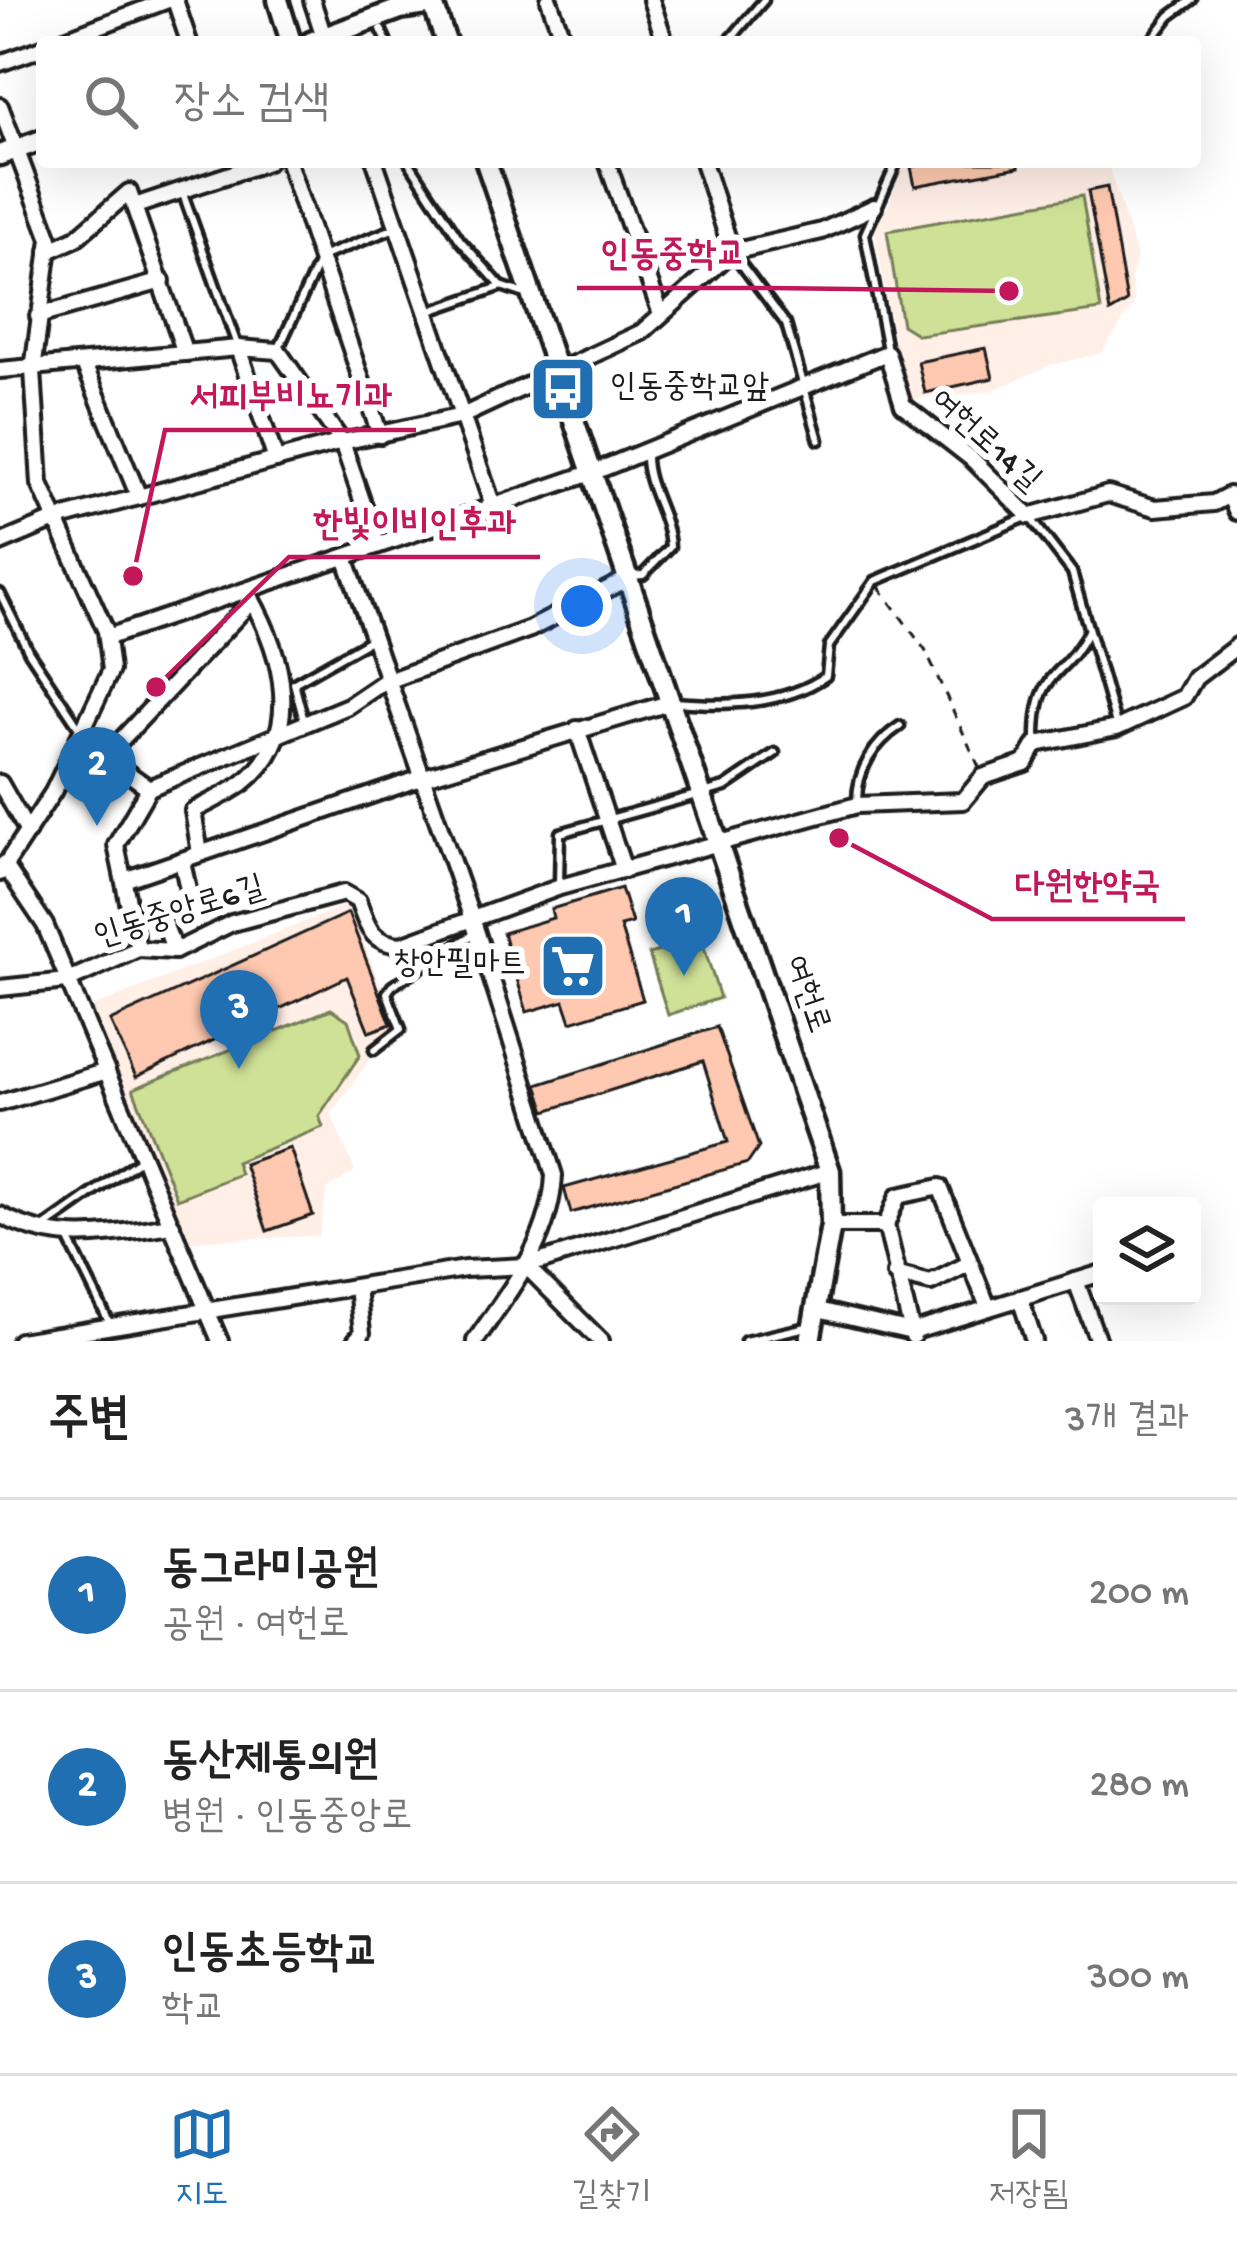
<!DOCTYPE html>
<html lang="ko">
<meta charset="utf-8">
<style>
body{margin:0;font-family:"Gochi Hand","Poor Story",sans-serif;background:#f6f6f6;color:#222}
.controls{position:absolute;right:36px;bottom:36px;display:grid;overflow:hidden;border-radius:12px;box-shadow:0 12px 48px #0002}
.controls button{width:108px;height:108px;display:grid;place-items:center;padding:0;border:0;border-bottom:3px solid #e0e0e0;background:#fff;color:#222;font:60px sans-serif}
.you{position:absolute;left:582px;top:606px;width:42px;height:42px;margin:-30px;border:9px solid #fff;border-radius:50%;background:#1a73e8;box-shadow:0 0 0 18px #1a73e833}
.badge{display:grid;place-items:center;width:78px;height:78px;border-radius:50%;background:#1f6fb2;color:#fff;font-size:39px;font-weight:700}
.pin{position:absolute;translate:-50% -99px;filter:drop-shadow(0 3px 6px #0008)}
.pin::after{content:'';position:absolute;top:63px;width:42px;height:36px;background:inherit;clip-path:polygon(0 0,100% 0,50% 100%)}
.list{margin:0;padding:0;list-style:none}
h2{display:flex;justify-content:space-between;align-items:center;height:156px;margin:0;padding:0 48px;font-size:51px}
h2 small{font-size:39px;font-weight:400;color:#767676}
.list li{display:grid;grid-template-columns:78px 1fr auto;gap:36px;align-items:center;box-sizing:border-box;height:192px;padding:0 48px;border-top:3px solid #e0e0e0}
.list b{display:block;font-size:45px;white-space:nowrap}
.list p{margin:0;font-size:39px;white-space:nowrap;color:#767676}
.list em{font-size:39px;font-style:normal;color:#767676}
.icon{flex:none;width:66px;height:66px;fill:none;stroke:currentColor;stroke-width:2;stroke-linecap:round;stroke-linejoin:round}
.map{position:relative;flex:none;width:1237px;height:1341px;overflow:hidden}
.search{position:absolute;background:#fff;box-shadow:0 12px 48px #0002;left:36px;right:36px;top:36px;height:132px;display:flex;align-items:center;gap:30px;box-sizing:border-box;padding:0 42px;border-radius:12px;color:#767676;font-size:45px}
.sheet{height:732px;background:#fff}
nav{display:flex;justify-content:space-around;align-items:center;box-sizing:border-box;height:168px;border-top:3px solid #e0e0e0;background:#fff;font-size:33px;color:#767676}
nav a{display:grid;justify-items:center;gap:6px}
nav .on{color:#1f6fb2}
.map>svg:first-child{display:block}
.built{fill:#ffefe7}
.green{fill:#cee196;stroke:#757e59;stroke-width:3}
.building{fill:#fec9b0;stroke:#1c1c1c;stroke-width:3}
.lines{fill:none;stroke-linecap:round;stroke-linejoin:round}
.lane-casing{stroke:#1c1c1c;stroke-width:15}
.street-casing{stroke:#1c1c1c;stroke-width:22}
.secondary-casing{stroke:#1c1c1c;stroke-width:27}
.path{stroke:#1c1c1c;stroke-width:3;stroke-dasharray:9 9;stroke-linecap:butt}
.lane{stroke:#fff;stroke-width:6}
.street{stroke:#fff;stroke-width:14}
.secondary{stroke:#fff;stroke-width:18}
.labels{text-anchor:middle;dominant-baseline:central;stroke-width:12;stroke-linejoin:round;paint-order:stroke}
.poi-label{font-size:33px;fill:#1c1c1c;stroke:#fff;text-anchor:start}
.street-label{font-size:33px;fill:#1c1c1c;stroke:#fff}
.leader{fill:none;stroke:#c2185b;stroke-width:4.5}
.callout-dot{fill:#c2185b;stroke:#fff;stroke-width:4.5}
.callout-label{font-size:36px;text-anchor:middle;font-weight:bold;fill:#c2185b;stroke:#fff;stroke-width:12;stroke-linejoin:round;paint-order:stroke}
</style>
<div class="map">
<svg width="1237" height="1341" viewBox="0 0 1237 1341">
<rect width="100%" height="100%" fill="#fff"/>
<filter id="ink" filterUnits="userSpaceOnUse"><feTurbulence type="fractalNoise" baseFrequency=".00833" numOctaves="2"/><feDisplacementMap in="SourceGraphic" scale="24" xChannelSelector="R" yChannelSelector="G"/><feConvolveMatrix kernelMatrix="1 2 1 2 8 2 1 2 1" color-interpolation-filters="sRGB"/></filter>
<g filter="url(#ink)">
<g class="built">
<path d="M 903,162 L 1107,162 L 1137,256 L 1131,279 L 1135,303 L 1101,353 L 1051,365 L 991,391 L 904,400 L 873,222 L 889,206 Z"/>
<path d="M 349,904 L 395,1024 L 331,1114 L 355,1171 L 327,1190 L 319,1236 L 188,1241 L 90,1008 Z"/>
</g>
<g class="green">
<path d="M 1082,196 L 1101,310 L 918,335 L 902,325 L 887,231 Z"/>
<path d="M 701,938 L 720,998 L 668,1015 L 649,954 Z"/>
<path d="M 331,1009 L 348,1020 L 360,1055 L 319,1116 L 323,1127 L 236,1162 L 240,1174 L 177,1199 L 133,1089 Z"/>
</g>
<g class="building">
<path d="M 936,162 L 1019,162 L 1019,167 L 915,186 L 911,167 Z"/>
<path d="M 1107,187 L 1127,302 L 1110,312 L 1088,191 Z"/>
<path d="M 986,348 L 993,378 L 925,393 L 918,362 Z"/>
<path d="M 621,888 L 632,923 L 620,926 L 643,1000 L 571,1022 L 564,1001 L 527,1012 L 503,933 L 553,918 L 551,909 Z"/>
<path d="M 348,913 L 391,1024 L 369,1032 L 347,977 L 136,1077 L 110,1021 Z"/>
<path d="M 717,1027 L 759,1147 L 748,1163 L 571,1213 L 564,1188 L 728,1142 L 703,1061 L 546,1111 L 537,1085 Z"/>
<path d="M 290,1148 L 313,1215 L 267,1231 L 244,1164 Z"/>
</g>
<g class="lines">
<defs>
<g id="lane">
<path d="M 381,29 L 387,42"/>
<path d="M 728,42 L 764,0"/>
<path d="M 1150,42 L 1170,16 L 1192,0"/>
<path d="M 409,162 L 460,240 L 501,286 L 528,295"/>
<path d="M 183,194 L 237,345"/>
<path d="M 735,256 L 786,324 L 819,440"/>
<path d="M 427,312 L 500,287"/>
<path d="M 279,348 L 321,257 L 398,227"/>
<path d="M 887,350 L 865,234 L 897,162"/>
<path d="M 631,576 L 643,575 L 670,547 C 668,513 645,487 646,454"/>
<path d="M 0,593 L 29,652 L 80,729"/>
<path d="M 674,702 C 724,706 783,706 826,676 L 829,646 L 875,581 L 1029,516 L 1072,572 L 1116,724"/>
<path d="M 304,721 L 294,683 L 372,639"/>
<path d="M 1036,741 C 1035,667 1064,681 1088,631"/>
<path d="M 857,801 C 857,770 874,743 900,726"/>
<path d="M 559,883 L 560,833 L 725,787 L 775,753"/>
<path d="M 374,1050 L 401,1029 L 387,993 L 392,986 L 474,934"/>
<path d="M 43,1228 L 140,1160"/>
<path d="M 68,1238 L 110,1324"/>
<path d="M 745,1341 L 811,1326"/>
</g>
<g id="street">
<path d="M 175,0 L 189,42"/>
<path d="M 312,0 L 324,37"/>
<path d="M 549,0 L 564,42"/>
<path d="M 651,0 L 665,42"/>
<path d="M 57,42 L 168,0"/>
<path d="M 0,63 L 42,48"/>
<path d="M 0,106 L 50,239 L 33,370 L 40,484 L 106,631 L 111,670 L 53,792 L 0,873"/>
<path d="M 288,162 L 380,435"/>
<path d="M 375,162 L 493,506"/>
<path d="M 607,162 L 661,314"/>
<path d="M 703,162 L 732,252"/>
<path d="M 135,206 L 267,162"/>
<path d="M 48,251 L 75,239 L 129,192 L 185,353"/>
<path d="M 38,316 L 162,281"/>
<path d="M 238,348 L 276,460"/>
<path d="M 84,364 L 139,497"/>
<path d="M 0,370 L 238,348 L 278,351 L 342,442 L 377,544"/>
<path d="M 0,543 L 57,519 L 342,442 L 462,416 L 642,332 L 732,252 L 822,231 L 874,207"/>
<path d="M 345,557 L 477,933 L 554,1175 C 551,1240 511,1289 475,1341"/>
<path d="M 108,637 L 594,472 L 887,353 L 903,405 L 972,459 L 1029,516 L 1108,494 L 1155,508 L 1214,503 L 1229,495 L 1237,512"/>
<path d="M 577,729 L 624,870"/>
<path d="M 105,757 L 149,788 L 348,706 L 382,683 L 530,629 L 631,577"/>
<path d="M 0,783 L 28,832"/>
<path d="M 56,785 L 105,757 L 247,606 L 249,593"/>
<path d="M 200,853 L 193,811 C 209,802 228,794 243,783 C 306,734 282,653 249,595"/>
<path d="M 4,864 L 45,925 L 220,1341"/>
<path d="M 124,880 L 421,778 L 672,702"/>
<path d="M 138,949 L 116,845 L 149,788"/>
<path d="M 175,951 L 161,916 L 190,899 L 182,861"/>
<path d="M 0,988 L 67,981 L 138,949 L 175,951 L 232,923 L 344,893 L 358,901 C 368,928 371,943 401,945 L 560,887 L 857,805 L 963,801 L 983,777 L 1025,763 L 1036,744 L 1117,728 L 1184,697 L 1195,678 L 1237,646"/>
<path d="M 0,1103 L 107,1071"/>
<path d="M 0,1215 C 62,1247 105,1234 172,1225"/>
<path d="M 831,1225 L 886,1225 L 913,1336"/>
<path d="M 886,1225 L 898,1196 L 940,1187 L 988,1307"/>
<path d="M 526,1266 L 601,1341"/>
<path d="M 895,1274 L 931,1283 L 970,1263"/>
<path d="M 1020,1298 L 1034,1341"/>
<path d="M 818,1310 L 912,1332 L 1076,1281"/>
<path d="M 20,1341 L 465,1269 L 526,1266 L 830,1171"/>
<path d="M 355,1341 L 362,1333 L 357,1287"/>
<path d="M 1098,1341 L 1076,1281 L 1102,1273"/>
</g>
<g id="secondary">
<path d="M 278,0 L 291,42"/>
<path d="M 433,4 L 446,42"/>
<path d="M 311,42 L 400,9 L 433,4"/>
<path d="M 0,155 L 42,140"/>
<path d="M 486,162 L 830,1171 L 831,1225 L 810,1341"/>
</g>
</defs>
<use href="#lane" class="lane-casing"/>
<use href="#street" class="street-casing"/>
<use href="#secondary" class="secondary-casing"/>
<path class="path" d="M 879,587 L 925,650 L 979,767"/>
<use href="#lane" class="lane"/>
<use href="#street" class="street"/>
<use href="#secondary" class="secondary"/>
</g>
</g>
<defs>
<symbol id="bus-square" viewBox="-11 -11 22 22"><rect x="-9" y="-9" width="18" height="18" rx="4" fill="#1f6fb2" stroke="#fff"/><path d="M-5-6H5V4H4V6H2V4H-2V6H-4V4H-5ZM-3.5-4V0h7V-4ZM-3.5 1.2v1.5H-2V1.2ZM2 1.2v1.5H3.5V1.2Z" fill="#fff"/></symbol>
<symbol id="supermarket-square" viewBox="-11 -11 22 22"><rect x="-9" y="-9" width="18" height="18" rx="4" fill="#1f6fb2" stroke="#fff"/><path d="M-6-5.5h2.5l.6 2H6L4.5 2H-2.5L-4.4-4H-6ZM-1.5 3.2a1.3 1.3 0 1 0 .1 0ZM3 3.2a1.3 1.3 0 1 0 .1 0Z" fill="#fff"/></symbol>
</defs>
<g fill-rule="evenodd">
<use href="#bus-square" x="525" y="351" width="76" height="76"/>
<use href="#supermarket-square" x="535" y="928" width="76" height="76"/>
</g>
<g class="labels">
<g class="poi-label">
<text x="610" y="389">인동중학교앞</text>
<text x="526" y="966" text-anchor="end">창안필마트</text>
</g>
<g class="street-label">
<text transform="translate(984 442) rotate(42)">여헌로14길</text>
<text transform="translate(180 914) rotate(-17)">인동중앙로6길</text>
<text transform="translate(805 995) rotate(71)">여헌로</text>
</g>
</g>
<path class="leader" d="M1009 291L770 288H577M133 576L165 430H416M156 687L289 557H540M839 838L992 919H1185"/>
<g class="callout-dot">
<circle cx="1009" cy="291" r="12"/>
<circle cx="133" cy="576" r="12"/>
<circle cx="156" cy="687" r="12"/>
<circle cx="839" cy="838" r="12"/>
</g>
<g class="callout-label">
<text x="673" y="264">인동중학교</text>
<text x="291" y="407">서피부비뇨기과</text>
<text x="415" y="534">한빛이비인후과</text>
<text x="1088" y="896">다원한약국</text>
</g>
</svg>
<div class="controls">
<button><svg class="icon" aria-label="layers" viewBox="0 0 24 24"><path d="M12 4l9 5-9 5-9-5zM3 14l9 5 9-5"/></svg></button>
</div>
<div class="you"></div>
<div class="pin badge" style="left:684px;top:976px">1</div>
<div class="pin badge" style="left:97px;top:826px">2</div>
<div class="pin badge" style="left:239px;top:1069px">3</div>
<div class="search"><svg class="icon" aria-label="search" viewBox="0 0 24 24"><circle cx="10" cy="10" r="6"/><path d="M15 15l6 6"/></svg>장소 검색</div>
</div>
<section class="sheet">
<h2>주변<small>3개 결과</small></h2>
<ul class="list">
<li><span class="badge">1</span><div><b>동그라미공원</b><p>공원 · 여헌로</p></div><em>200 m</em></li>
<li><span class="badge">2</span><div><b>동산제통의원</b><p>병원 · 인동중앙로</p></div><em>280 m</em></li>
<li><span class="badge">3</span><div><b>인동초등학교</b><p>학교</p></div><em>300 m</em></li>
</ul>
</section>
<nav>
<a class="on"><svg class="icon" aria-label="map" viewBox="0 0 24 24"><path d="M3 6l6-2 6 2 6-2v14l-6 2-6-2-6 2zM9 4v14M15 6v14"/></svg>지도</a>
<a><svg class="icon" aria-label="directions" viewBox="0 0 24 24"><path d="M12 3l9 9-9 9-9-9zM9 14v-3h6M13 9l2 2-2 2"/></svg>길찾기</a>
<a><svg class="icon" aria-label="saved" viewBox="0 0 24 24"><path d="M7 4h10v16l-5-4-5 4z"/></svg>저장됨</a>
</nav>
